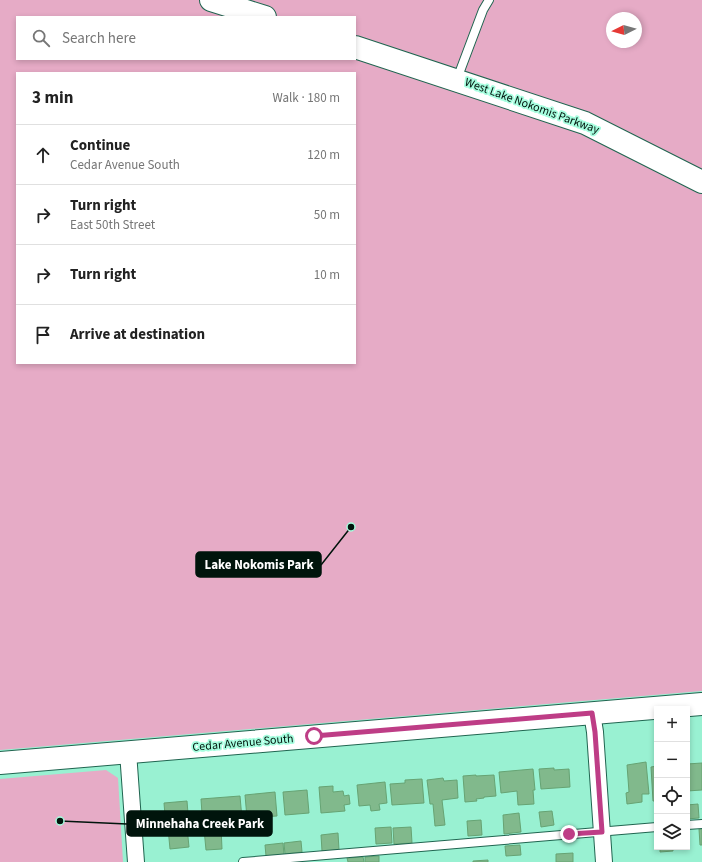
<!DOCTYPE html>
<meta charset="utf-8">
<style>
body{margin:0;font-family:"Source Sans 3",sans-serif;background:#f6f6f6;color:#222}
.controls{position:absolute;right:12px;bottom:12px;display:grid;overflow:hidden;border-radius:0px;box-shadow:0 2px 6px #0003}
.controls button{width:36px;height:36px;display:grid;place-items:center;padding:0;border:0;border-bottom:1px solid #e0e0e0;background:#fff;color:#222;font:20px sans-serif}
.compass{position:absolute;left:606px;top:12px;width:36px;height:36px;border-radius:50%;background:#fff;box-shadow:0 2px 6px #0003;rotate:265deg}
.stop{position:absolute;width:12px;height:12px;margin:-9px;border:3px solid #be3d86;border-radius:50%;background:#fff}
.stop.end{background:#be3d86;border-color:#fff;box-shadow:0 1px 4px #0008}
.list{margin:0;padding:0;list-style:none}
h2{display:flex;justify-content:space-between;align-items:center;height:52px;margin:0;padding:0 16px;font-size:17px}
h2 small{font-size:13px;font-weight:400;color:#767676}
.list li{display:grid;grid-template-columns:26px 1fr auto;gap:12px;align-items:center;box-sizing:border-box;height:60px;padding:0 16px;border-top:1px solid #e0e0e0}
.list b{display:block;font-size:15px;white-space:nowrap}
.list p{margin:0;font-size:13px;white-space:nowrap;color:#767676}
.list em{font-size:13px;font-style:normal;color:#767676}
.icon{flex:none;width:22px;height:22px;fill:none;stroke:currentColor;stroke-width:2;stroke-linecap:round;stroke-linejoin:round}
.map{position:relative;flex:none;width:702px;height:862px;overflow:hidden}
.search{position:absolute;background:#fff;box-shadow:0 2px 6px #0003;left:16px;top:16px;width:340px;height:44px;display:flex;align-items:center;gap:10px;box-sizing:border-box;padding:0 14px;border-radius:0px;color:#767676;font-size:15px}
.panel{position:absolute;background:#fff;box-shadow:0 2px 6px #0003;left:16px;top:72px;width:340px;height:292px;border-radius:0px}
.map>svg:first-child{display:block}
.green{fill:#e6abc6;fill-rule:evenodd}
.building{fill:#81b98c;stroke:#66a373}
.lines{fill:none;stroke-linecap:round;stroke-linejoin:round}
.lane-casing{stroke:#206550;stroke-width:10}
.street-casing{stroke:#206550;stroke-width:18}
.secondary-casing{stroke:#206550;stroke-width:24}
.lane{stroke:#fff;stroke-width:8}
.street{stroke:#fff;stroke-width:16}
.secondary{stroke:#fff;stroke-width:22}
.route{stroke:#be3d86;stroke-width:5}
.labels{text-anchor:middle;dominant-baseline:central;stroke-width:3.5;stroke-linejoin:round;paint-order:stroke}
.street-label{font-size:12px;fill:#00140c;stroke:#a6fedf}
.leader{fill:none;stroke:#00140c;stroke-width:1.5}
.callout-dot{fill:#00140c;stroke:#a6fedf;stroke-width:1.5}
.callout{fill:#00140c;stroke:#00140c;stroke-width:1.5}
.callout-label{font-size:13px;text-anchor:middle;font-weight:bold;fill:#fff}
</style>
<div class="map">
<svg width="702" height="862" viewBox="0 0 702 862">
<rect width="100%" height="100%" fill="#99f1d2"/>
<g class="green">
<path d="M 0,0 L 702,0 L 702,691 L 0,750 ZM 17,17 L 355,17 L 355,59 L 17,59 ZM 612,18 L 636,18 L 636,42 L 612,42 ZM 17,73 L 355,73 L 355,363 L 17,363 Z"/>
<path d="M 106,770 L 118,778 L 123,862 L 0,862 L 0,779 Z"/>
</g>
<g class="building">
<path d="M 646,762 L 649,794 L 642,794 L 642,802 L 627,804 L 626,793 L 629,792 L 627,765 Z"/>
<path d="M 702,763 L 702,790 L 687,791 L 687,764 Z"/>
<path d="M 657,766 L 657,801 L 653,801 L 651,767 Z"/>
<path d="M 554,768 L 554,770 L 569,769 L 570,787 L 541,789 L 539,769 Z"/>
<path d="M 533,769 L 535,790 L 533,790 L 534,804 L 518,805 L 517,791 L 501,793 L 499,772 Z"/>
<path d="M 476,775 L 476,776 L 494,775 L 496,796 L 484,797 L 484,798 L 476,799 L 477,801 L 465,802 L 463,776 Z"/>
<path d="M 443,778 L 444,781 L 457,780 L 458,798 L 442,800 L 445,825 L 435,826 L 433,804 L 430,804 L 427,780 Z"/>
<path d="M 422,779 L 424,803 L 392,805 L 390,784 L 405,783 L 405,780 Z"/>
<path d="M 385,782 L 387,803 L 379,804 L 380,810 L 371,811 L 370,805 L 359,806 L 357,785 Z"/>
<path d="M 333,786 L 333,792 L 343,791 L 344,796 L 349,795 L 350,804 L 344,805 L 345,811 L 321,813 L 319,787 Z"/>
<path d="M 307,790 L 309,813 L 285,815 L 283,792 Z"/>
<path d="M 275,792 L 277,816 L 261,817 L 262,824 L 250,825 L 250,818 L 247,818 L 245,795 Z"/>
<path d="M 240,796 L 242,819 L 226,821 L 227,827 L 221,827 L 222,849 L 206,850 L 204,829 L 210,828 L 208,814 L 202,814 L 201,799 Z"/>
<path d="M 187,801 L 189,826 L 187,827 L 189,847 L 170,849 L 168,828 L 166,828 L 164,803 Z"/>
<path d="M 698,804 L 699,818 L 687,819 L 687,805 Z"/>
<path d="M 552,811 L 554,825 L 541,827 L 539,812 Z"/>
<path d="M 519,813 L 521,832 L 504,834 L 503,815 Z"/>
<path d="M 481,820 L 482,835 L 468,836 L 467,821 Z"/>
<path d="M 391,827 L 392,843 L 376,844 L 375,828 Z"/>
<path d="M 411,827 L 412,843 L 394,844 L 393,828 Z"/>
<path d="M 699,829 L 702,829 L 702,845 L 700,845 Z"/>
<path d="M 338,833 L 339,850 L 322,851 L 321,835 Z"/>
<path d="M 301,841 L 302,852 L 285,854 L 284,843 Z"/>
<path d="M 283,843 L 284,855 L 266,856 L 265,845 Z"/>
<path d="M 520,845 L 521,855 L 506,856 L 505,846 Z"/>
<path d="M 660,847 L 673,847 L 673,851 L 660,852 Z"/>
<path d="M 573,853 L 573,862 L 556,862 L 556,854 Z"/>
<path d="M 379,856 L 379,862 L 365,862 L 365,857 Z"/>
<path d="M 363,857 L 364,862 L 348,862 L 347,858 Z"/>
<path d="M 488,860 L 488,862 L 473,862 L 473,861 Z"/>
</g>
<g class="lines">
<defs>
<g id="lane">
<path d="M 457,79 L 483,10 L 489,0"/>
<path d="M 687,825 L 702,824"/>
<path d="M 243,862 L 657,827"/>
</g>
<g id="street">
<path d="M 592,713 L 595,732 L 604,862"/>
<path d="M 128,752 L 136,862"/>
</g>
<g id="secondary">
<path d="M 211,0 L 265,17"/>
<path d="M 355,47 L 585,123 L 702,182"/>
<path d="M 0,763 L 702,704"/>
</g>
</defs>
<use href="#lane" class="lane-casing"/>
<use href="#street" class="street-casing"/>
<use href="#secondary" class="secondary-casing"/>
<use href="#lane" class="lane"/>
<use href="#street" class="street"/>
<use href="#secondary" class="secondary"/>
</g>
<g class="lines">
<path class="route" d="M 314,736 L 592,713 L 595,732 L 602,832 L 569,834"/>
</g>
<g class="labels">
<g class="street-label">
<text transform="translate(532 106) rotate(20)">West Lake Nokomis Parkway</text>
<text transform="translate(243 743) rotate(-5)">Cedar Avenue South</text>
</g>
</g>
<path class="leader" d="M351 527L321 565M60 821L127 824"/>
<g class="callout-dot">
<circle cx="351" cy="527" r="4"/>
<circle cx="60" cy="821" r="4"/>
</g>
<g class="callout">
<rect x="196" y="552" width="125" height="25" rx="4"/>
<rect x="127" y="811" width="145" height="25" rx="4"/>
</g>
<g class="callout-label">
<text x="259" y="569">Lake Nokomis Park</text>
<text x="200" y="828">Minnehaha Creek Park</text>
</g>
</svg>
<div class="controls">
<button>+</button>
<button>−</button>
<button><svg class="icon" aria-label="locate" viewBox="0 0 24 24"><circle cx="12" cy="12" r="6"/><path d="M12 2v4M12 18v4M2 12h4M18 12h4"/></svg></button>
<button><svg class="icon" aria-label="layers" viewBox="0 0 24 24"><path d="M12 4l9 5-9 5-9-5zM3 14l9 5 9-5"/></svg></button>
</div>
<svg class="compass" viewBox="-18 -18 36 36"><path d="M0-13l5 13h-10z" fill="#e53935"/><path d="M0 13l5-13h-10z" fill="#767676"/></svg>
<div class="stop" style="left:314px;top:736px"></div>
<div class="stop end" style="left:569px;top:834px"></div>
<div class="search"><svg class="icon" aria-label="search" viewBox="0 0 24 24"><circle cx="10" cy="10" r="6"/><path d="M15 15l6 6"/></svg>Search here</div>
<section class="panel">
<h2>3 min<small>Walk · 180 m</small></h2>
<ul class="list">
<li><svg class="icon" aria-label="ahead" viewBox="0 0 24 24"><path d="M12 20V5M6 11l6-6 6 6"/></svg><div><b>Continue</b><p>Cedar Avenue South</p></div><em>120 m</em></li>
<li><svg class="icon" aria-label="right" viewBox="0 0 24 24"><path d="M7 20v-9h11M14 6l5 5-5 5"/></svg><div><b>Turn right</b><p>East 50th Street</p></div><em>50 m</em></li>
<li><svg class="icon" aria-label="right" viewBox="0 0 24 24"><path d="M7 20v-9h11M14 6l5 5-5 5"/></svg><div><b>Turn right</b></div><em>10 m</em></li>
<li><svg class="icon" aria-label="arrive" viewBox="0 0 24 24"><path d="M6 21V4h12l-3 4 3 4H6"/></svg><div><b>Arrive at destination</b></div></li>
</ul>
</section>
</div>
